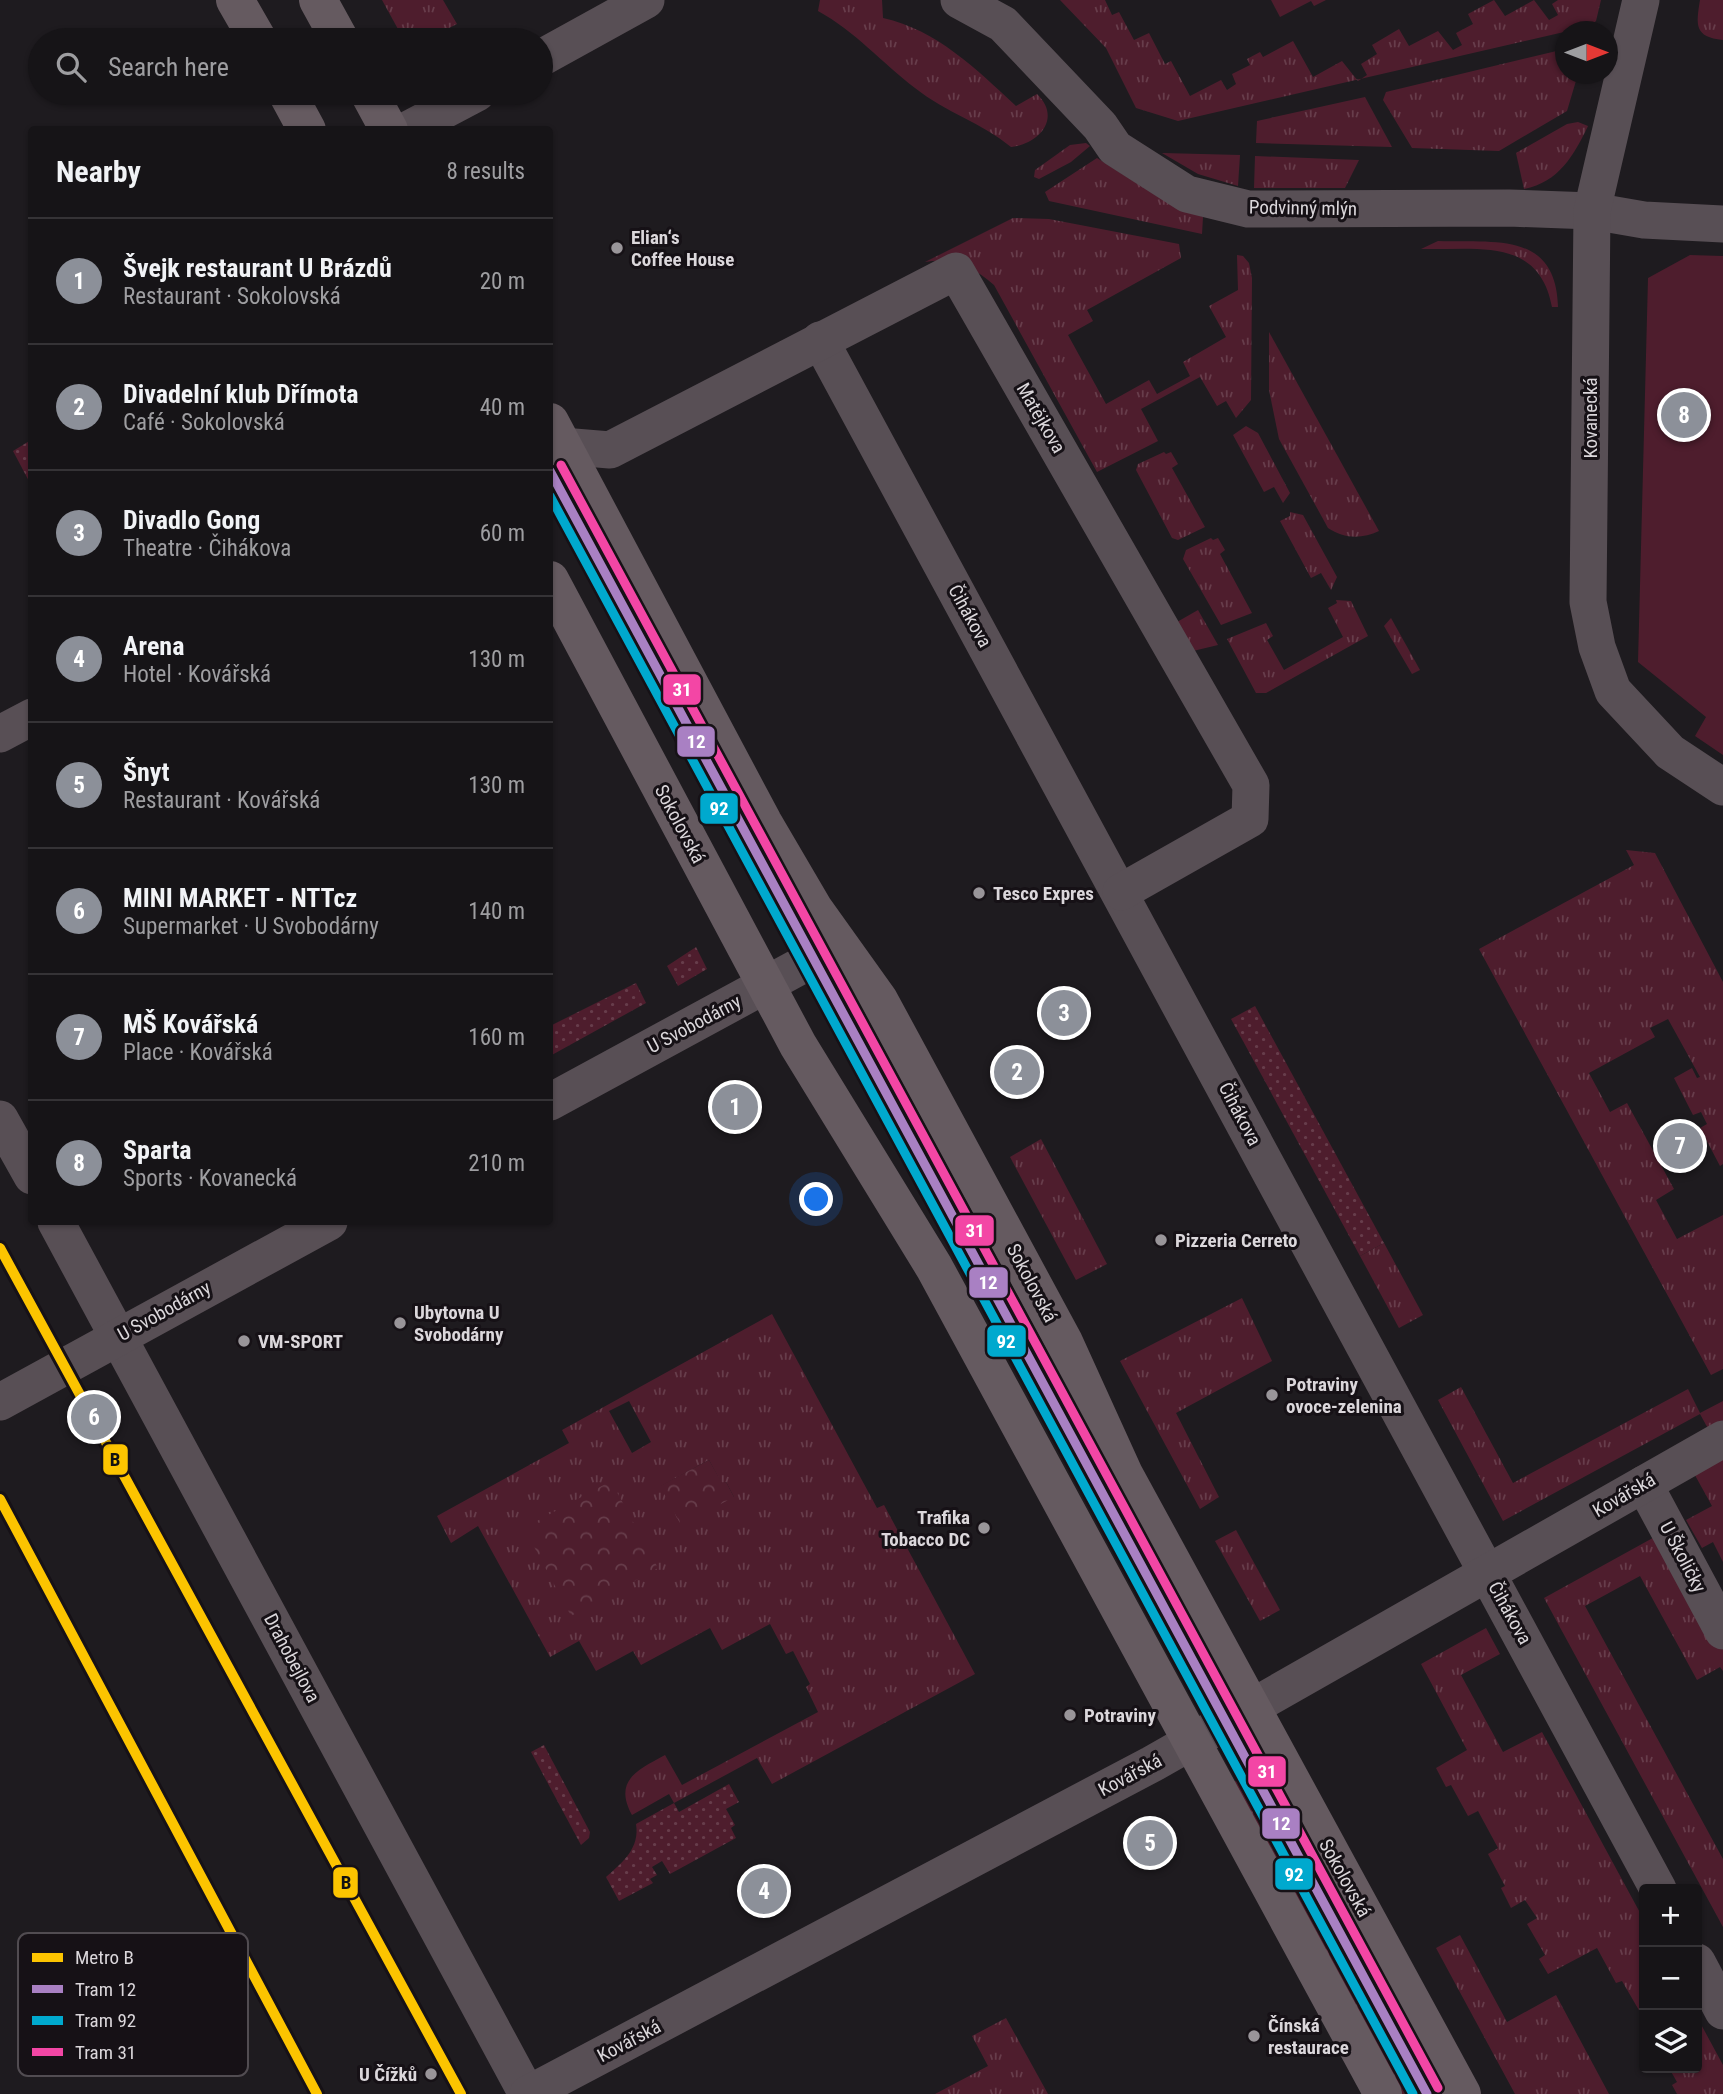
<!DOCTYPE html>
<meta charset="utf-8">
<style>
body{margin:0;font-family:"Roboto Condensed",sans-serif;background:#1f1d20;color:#f1f3f6}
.controls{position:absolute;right:21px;bottom:21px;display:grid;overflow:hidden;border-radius:7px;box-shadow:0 2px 5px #0004}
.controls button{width:63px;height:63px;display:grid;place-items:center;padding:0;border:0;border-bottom:2px solid #353336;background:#161417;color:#f1f3f6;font:35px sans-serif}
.compass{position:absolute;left:1555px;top:21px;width:63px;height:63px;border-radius:50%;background:#161417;box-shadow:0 2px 5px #0004;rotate:90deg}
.you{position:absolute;left:817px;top:1200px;width:24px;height:24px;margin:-18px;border:5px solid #fff;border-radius:50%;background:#1a73e8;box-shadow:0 0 0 10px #1a73e833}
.badge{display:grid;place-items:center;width:46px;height:46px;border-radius:50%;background:#8c9099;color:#fff;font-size:23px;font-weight:700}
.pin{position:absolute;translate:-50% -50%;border:4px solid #fff;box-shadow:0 2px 7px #0006}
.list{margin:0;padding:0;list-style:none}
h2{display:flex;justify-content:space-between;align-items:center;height:91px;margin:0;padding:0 28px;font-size:30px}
h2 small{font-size:23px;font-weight:400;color:#9e9ea1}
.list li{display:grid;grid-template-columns:46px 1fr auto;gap:21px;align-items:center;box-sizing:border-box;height:126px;padding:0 28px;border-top:2px solid #353336}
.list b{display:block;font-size:26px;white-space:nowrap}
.list p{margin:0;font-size:23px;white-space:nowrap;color:#9e9ea1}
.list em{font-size:23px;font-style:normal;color:#9e9ea1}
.icon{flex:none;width:38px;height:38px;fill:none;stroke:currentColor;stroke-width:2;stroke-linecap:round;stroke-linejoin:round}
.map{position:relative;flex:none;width:1723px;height:2094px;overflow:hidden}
.search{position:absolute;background:#161417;box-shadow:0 2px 5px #0004;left:28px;top:28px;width:525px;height:77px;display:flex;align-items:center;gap:18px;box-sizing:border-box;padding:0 24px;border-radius:38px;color:#9e9ea1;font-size:26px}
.panel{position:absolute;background:#161417;box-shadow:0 2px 5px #0004;left:28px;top:126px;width:525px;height:1099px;border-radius:7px}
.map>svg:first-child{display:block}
.grass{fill:url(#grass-tufts);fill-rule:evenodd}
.park{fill:url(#park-crowns)}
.garden{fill:url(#garden-dots)}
.pitch{fill:#4e1d2d}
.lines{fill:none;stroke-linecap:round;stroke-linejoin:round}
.street{stroke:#584f55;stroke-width:37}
.secondary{stroke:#655a60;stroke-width:38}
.tram-1-casing{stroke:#161116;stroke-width:14}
.tram-2-casing{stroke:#161116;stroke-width:14}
.tram-3-casing{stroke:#161116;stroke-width:14}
.tram-1{stroke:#a980c3;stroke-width:9}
.tram-2{stroke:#00a9ce;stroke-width:9}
.tram-3{stroke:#f346a5;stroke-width:9}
.metro-1-casing{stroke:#161116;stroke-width:16}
.metro-1{stroke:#fcc400;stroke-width:10}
.poi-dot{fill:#999599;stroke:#161116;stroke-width:2.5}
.labels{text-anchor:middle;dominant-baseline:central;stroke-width:6;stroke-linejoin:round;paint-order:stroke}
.street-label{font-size:19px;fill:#dbd7db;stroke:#161116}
.poi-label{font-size:19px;font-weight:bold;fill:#dbd7db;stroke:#161116;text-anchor:start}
.key{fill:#161116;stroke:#514c51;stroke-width:2}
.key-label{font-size:19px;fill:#dbd7db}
.line-badge{stroke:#161116;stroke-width:2.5}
.badge-label{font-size:19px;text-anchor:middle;font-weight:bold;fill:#fff}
.pale-badge-label{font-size:19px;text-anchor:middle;font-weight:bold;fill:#111}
</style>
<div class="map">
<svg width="1723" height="2094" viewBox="0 0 1723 2094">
<defs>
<pattern id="grass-tufts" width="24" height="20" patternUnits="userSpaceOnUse" patternTransform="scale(1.75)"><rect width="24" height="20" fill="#4e1d2d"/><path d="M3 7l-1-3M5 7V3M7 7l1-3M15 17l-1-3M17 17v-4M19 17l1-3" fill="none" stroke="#673d4b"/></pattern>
<pattern id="park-crowns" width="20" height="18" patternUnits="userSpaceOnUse" patternTransform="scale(1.75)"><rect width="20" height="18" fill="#4e1d2d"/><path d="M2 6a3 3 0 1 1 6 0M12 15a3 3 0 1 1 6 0" fill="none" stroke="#673d4b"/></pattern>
<pattern id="garden-dots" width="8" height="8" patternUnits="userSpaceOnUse" patternTransform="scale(1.75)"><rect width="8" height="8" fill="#4e1d2d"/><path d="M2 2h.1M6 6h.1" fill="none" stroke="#673d4b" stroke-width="1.8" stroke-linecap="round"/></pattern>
</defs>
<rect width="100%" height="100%" fill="#1e1b1f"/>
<g class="grass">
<path d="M 382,0 L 443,0 L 457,24 L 425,40 L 404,40 Z"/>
<path d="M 820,0 L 882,0 L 883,18 C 937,30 976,69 1016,106 L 1037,94 C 1062,118 1039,144 1011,147 C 982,123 945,112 915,88 C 882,63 855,31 818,11 Z"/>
<path d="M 1060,0 L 1105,0 L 1112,15 L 1119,12 L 1134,40 L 1149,33 L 1165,64 L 1171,61 L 1190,96 L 1221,80 L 1227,90 L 1236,84 L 1232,74 L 1250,65 L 1247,59 L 1260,52 L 1263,57 L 1293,41 L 1313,77 L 1342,61 L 1358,81 L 1367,75 L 1361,64 L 1377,54 L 1372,45 L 1399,29 L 1409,46 L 1438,31 L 1453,50 L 1462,45 L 1456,33 L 1473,24 L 1468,14 L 1494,0 L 1505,16 L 1534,0 L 1549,20 L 1558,15 L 1552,4 L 1558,0 L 1601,0 L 1596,21 L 1590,26 L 1178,121 L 1136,108 L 1106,48 Z"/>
<path d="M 1271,0 L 1326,0 L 1314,6 L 1311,1 L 1280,17 Z"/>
<path d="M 1700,0 L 1723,0 L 1723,40 C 1694,37 1696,25 1700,0 Z"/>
<path d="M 1565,49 L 1566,74 L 1578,74 L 1567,111 L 1499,151 L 1412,148 L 1383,100 L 1386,92 Z"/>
<path d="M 1365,97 L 1392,147 L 1256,143 L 1257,121 Z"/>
<path d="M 1578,122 L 1588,126 C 1574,155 1559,182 1524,189 L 1516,153 L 1567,124 Z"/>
<path d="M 1086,143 L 1090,146 L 1071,162 L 1039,179 L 1034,177 L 1035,170 L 1070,145 Z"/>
<path d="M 1162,153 L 1240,155 L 1238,186 L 1198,174 Z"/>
<path d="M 1255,156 L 1359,160 L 1345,188 L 1254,188 Z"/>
<path d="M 1097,158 L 1157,196 L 1203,217 L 1202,234 L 1049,201 L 1045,192 Z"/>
<path d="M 1013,218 L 1049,219 L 1179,244 L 1181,258 L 1087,310 L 1093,321 L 1068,335 L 1106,404 L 1149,380 L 1157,394 L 1190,376 L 1183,362 L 1226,337 L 1209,306 L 1238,290 L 1237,255 L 1243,256 L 1249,263 L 1252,278 L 1251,400 L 1236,418 L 1226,401 L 1217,406 L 1200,377 L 1141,409 L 1158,441 L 1097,472 L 994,285 C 974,267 953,257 925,262 Z"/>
<path d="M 1438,241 C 1495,243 1556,231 1558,307 L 1552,307 C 1539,237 1478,250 1421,249 Z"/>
<path d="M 1269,332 L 1379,531 C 1362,539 1344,539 1328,528 L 1279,439 L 1269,390 Z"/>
<path d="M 1246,426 L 1258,433 L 1290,493 L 1283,503 L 1274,487 L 1264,492 L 1233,435 Z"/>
<path d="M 1164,452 L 1166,454 L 1171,452 L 1178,464 L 1172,468 L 1205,527 L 1178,540 L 1172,538 L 1136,470 L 1138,464 Z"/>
<path d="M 1290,512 L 1303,515 L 1337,577 L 1331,590 L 1321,573 L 1311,578 L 1280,521 L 1290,516 Z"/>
<path d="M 1211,538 L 1213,540 L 1218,538 L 1225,550 L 1220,554 L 1252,613 L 1221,625 L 1183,559 L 1186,550 Z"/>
<path d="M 1336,600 L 1351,601 L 1368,636 L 1266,693 L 1256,693 L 1227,639 L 1266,623 L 1273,636 L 1267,640 L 1284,670 L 1343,637 L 1328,608 L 1337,603 Z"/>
<path d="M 1198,610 L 1218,645 L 1193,651 L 1177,622 Z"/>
<path d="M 1391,618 L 1420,670 L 1412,674 L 1384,626 Z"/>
<path d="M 1626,850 L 1655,853 L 1723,982 L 1723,1164 L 1720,1166 L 1700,1128 L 1707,1124 L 1701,1112 L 1693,1115 L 1674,1078 L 1692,1068 L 1697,1078 L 1700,1077 L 1668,1019 L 1650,1028 L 1655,1037 L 1589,1073 L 1610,1112 L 1627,1103 L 1674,1189 L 1656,1200 L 1677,1239 L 1723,1215 L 1723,1369 L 1711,1375 L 1479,949 L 1634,865 Z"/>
<path d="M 1041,1139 L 1107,1264 L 1076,1280 L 1010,1157 Z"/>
<path d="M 1384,1243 L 1423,1315 L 1399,1328 L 1360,1256 Z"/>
<path d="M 1242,1298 L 1272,1361 L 1176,1413 L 1219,1497 L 1200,1509 L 1120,1361 Z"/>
<path d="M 772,1314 L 877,1508 L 884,1505 L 975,1674 L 772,1784 L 757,1758 L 674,1803 L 669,1794 L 632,1815 C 613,1780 638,1770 665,1755 L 682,1785 L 818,1712 L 806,1687 L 810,1684 L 793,1651 L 786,1654 L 770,1624 L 722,1650 L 710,1628 L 641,1665 L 633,1651 L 596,1671 L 579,1641 L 550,1657 L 478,1526 L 451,1543 L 437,1516 L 569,1443 L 562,1430 ZM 629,1401 L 651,1442 L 632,1453 L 609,1411 ZM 709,1460 L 722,1484 L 726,1482 L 734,1497 L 661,1486 Z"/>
<path d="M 1461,1387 L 1513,1483 L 1688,1389 L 1700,1413 L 1723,1401 L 1723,1562 L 1713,1542 L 1702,1548 L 1686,1520 L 1712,1506 L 1691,1468 L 1721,1452 L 1700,1414 L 1503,1521 L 1438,1400 Z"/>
<path d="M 1236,1530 L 1280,1610 L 1260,1621 L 1215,1541 Z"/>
<path d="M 1660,1534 L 1723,1650 L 1723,1671 L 1720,1667 L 1697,1680 L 1640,1576 L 1585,1606 L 1723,1859 L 1723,1927 L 1544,1598 Z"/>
<path d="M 1486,1628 L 1500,1654 L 1461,1675 L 1503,1752 L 1542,1732 L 1644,1920 L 1644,2009 L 1640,2012 L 1622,1981 L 1616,1983 L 1597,1948 L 1548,1974 L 1539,1959 L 1545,1955 L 1527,1924 L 1537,1918 L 1525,1900 L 1511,1908 L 1501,1888 L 1505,1886 L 1488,1854 L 1498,1848 L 1478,1811 L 1468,1816 L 1451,1785 L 1446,1787 L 1436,1768 L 1467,1750 L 1421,1664 Z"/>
<path d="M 1262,1768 L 1438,2094 L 1400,2094 L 1230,1784 Z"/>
<path d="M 1460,1935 L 1507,2022 L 1556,1995 L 1609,2094 L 1515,2094 L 1436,1948 Z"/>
<path d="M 1697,2017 L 1723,2065 L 1723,2094 L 1677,2094 L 1672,2085 L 1677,2082 L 1669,2068 L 1697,2068 Z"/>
<path d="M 1006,2018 L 1048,2094 L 935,2094 L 988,2066 L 972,2036 Z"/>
</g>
<g class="park">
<path d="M 709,1460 L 722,1483 L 726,1482 L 734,1497 L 681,1525 L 660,1486 Z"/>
<path d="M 611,1481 L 658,1568 L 571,1616 L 524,1528 Z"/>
</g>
<g class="garden">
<path d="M 31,440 L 31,485 L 13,451 Z"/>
<path d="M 696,947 L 707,969 L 678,986 L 667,966 Z"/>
<path d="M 636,983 L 646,1003 L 550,1056 L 552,1025 Z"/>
<path d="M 1255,1006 L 1384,1243 L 1360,1256 L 1231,1019 Z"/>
<path d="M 544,1745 L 590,1832 L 589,1838 L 581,1845 L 531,1752 Z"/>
<path d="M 729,1784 L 739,1802 L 726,1809 L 735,1825 L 731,1828 L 736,1838 L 670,1874 L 662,1861 L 652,1867 L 657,1875 L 650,1879 L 653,1883 L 619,1901 L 606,1877 C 623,1862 640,1848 636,1824 L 674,1803 L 679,1812 Z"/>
</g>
<path class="pitch" d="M 1690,255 L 1723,256 L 1723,755 L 1695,736 L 1706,717 L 1638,662 L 1648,278 Z"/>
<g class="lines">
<g class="street">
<path d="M 959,0 L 1003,24 L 1100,126 L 1115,148 L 1187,194 L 1248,209 L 1509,208 L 1592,211 L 1644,220 L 1723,224"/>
<path d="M 1641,0 L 1592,211 L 1588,602 L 1597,647 L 1613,691 L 1670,752 L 1723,787"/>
<path d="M 541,58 L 646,0"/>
<path d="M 407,130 L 477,93"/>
<path d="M 820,340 L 1658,1889"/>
<path d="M 550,445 L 610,450 L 956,271 L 1251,785 L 1250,819 L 1121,892"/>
<path d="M 0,734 L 32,717"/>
<path d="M 550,1102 L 839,945"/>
<path d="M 0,1119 L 32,1176"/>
<path d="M 56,1222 L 527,2094"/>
<path d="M 0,1402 L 329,1222"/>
<path d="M 1644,1484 L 1723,1631"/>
<path d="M 1697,1962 L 1723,2011"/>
<path d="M 528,2094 L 1152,1764 L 1723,1439"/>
</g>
<g class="secondary">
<path d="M 235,0 L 258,40"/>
<path d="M 318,0 L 340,40"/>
<path d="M 287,93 L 307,130"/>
<path d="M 369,93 L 389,130"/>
<path d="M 550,422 L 763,822 L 814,909 L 879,1000 L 1064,1342 L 1124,1474 L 1462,2094"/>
<path d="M 550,580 L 798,1045 L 934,1267 L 1383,2094"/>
</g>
<defs>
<path id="tram-1" d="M 550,471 L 1427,2094"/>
<path id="tram-2" d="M 550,496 L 1413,2094"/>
<path id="tram-3" d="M 561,465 L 1438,2088"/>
</defs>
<use href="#tram-1" class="tram-1-casing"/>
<use href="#tram-2" class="tram-2-casing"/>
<use href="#tram-3" class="tram-3-casing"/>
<use href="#tram-1" class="tram-1"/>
<use href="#tram-2" class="tram-2"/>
<use href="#tram-3" class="tram-3"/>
<defs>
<g id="metro-1">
<path d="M 0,1248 L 461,2094"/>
<path d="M 0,1499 L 317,2094"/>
</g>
</defs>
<use href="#metro-1" class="metro-1-casing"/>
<use href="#metro-1" class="metro-1"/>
</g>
<g class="poi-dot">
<circle cx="617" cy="248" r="7"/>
<circle cx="979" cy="893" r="7"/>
<circle cx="1161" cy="1240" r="7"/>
<circle cx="400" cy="1323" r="7"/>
<circle cx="244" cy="1341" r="7"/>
<circle cx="1272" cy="1395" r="7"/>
<circle cx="984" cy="1528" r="7"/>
<circle cx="1070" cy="1715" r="7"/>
<circle cx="1254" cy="2036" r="7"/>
<circle cx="431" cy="2074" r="7"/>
</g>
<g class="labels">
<g class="street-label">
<text transform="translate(1303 208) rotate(1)">Podvinný mlýn</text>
<text transform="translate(1041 418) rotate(60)">Matějkova</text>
<text transform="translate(1590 418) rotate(-90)">Kovanecká</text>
<text transform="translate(970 616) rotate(61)">Čihákova</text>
<text transform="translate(680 824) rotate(62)">Sokolovská</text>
<text transform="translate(694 1024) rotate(-28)">U Svobodárny</text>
<text transform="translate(1240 1114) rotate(62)">Čihákova</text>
<text transform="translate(1032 1283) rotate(62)">Sokolovská</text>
<text transform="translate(164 1311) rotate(-29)">U Svobodárny</text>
<text transform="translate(1624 1495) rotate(-30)">Kovářská</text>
<text transform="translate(1683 1557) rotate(62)">U Školičky</text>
<text transform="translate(1510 1613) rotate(61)">Čihákova</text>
<text transform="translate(292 1658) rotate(62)">Drahobejlova</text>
<text transform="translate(1130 1775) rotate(-28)">Kovářská</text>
<text transform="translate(1345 1878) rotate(61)">Sokolovská</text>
<text transform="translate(629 2041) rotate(-28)">Kovářská</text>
</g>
<g class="poi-label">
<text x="631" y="237">Elian‘s<tspan x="631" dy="22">Coffee House</tspan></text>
<text x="993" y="893">Tesco Expres</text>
<text x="1175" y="1240">Pizzeria Cerreto</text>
<text x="414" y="1312">Ubytovna U<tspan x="414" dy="22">Svobodárny</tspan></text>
<text x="258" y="1341">VM-SPORT</text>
<text x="1286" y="1384">Potraviny<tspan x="1286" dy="22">ovoce-zelenina</tspan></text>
<text x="970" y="1517" text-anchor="end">Trafika<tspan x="970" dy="22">Tobacco DC</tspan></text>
<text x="1084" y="1715">Potraviny</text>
<text x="1268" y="2025">Čínská<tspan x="1268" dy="22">restaurace</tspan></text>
<text x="417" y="2074" text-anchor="end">U Čížků</text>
</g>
</g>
<rect x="18" y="1933" width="230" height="143" rx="10" class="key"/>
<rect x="32" y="1953" width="31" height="9" fill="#fcc400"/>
<rect x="32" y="1985" width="31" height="8" fill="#a980c3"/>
<rect x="32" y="2016" width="31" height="9" fill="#00a9ce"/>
<rect x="32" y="2048" width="31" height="8" fill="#f346a5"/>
<g class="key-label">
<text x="75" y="1964">Metro B</text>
<text x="75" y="1996">Tram 12</text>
<text x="75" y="2027">Tram 92</text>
<text x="75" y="2059">Tram 31</text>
</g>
<g class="line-badge">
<rect x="662" y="673" width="40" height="33" rx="7" fill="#f346a5"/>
<rect x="676" y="725" width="40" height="33" rx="7" fill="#a980c3"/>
<rect x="699" y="792" width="40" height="33" rx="7" fill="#00a9ce"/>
<rect x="954" y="1214" width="41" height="33" rx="7" fill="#f346a5"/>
<rect x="968" y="1266" width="41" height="33" rx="7" fill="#a980c3"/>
<rect x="986" y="1324" width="41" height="34" rx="7" fill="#00a9ce"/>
<rect x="102" y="1443" width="27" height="33" rx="7" fill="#fcc400"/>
<rect x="1247" y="1755" width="40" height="33" rx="7" fill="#f346a5"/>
<rect x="1261" y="1807" width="40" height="33" rx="7" fill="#a980c3"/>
<rect x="1274" y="1857" width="40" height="34" rx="7" fill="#00a9ce"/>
<rect x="332" y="1866" width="27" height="33" rx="7" fill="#fcc400"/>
</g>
<g class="badge-label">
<text x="682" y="696">31</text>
<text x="696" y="748">12</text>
<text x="719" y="815">92</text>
<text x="975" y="1237">31</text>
<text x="988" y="1289">12</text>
<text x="1006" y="1348">92</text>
<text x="1267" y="1778">31</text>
<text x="1281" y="1830">12</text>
<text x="1294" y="1881">92</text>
</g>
<g class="pale-badge-label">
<text x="115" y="1466">B</text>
<text x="346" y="1889">B</text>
</g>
</svg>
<div class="controls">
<button>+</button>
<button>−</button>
<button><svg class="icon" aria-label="layers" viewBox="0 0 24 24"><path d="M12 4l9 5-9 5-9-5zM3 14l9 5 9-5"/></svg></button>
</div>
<svg class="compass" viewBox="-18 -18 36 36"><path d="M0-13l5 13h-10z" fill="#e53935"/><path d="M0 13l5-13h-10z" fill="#9e9ea1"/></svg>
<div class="you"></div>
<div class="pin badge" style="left:735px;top:1107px">1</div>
<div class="pin badge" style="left:1017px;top:1072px">2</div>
<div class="pin badge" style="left:1064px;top:1013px">3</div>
<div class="pin badge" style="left:764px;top:1891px">4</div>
<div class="pin badge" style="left:1150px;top:1843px">5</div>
<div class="pin badge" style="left:94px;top:1417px">6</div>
<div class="pin badge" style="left:1680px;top:1146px">7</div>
<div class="pin badge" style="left:1684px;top:415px">8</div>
<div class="search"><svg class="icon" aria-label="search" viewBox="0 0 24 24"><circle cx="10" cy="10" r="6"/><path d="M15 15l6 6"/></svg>Search here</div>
<section class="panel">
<h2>Nearby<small>8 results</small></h2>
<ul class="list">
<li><span class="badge">1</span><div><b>Švejk restaurant U Brázdů</b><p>Restaurant · Sokolovská</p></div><em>20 m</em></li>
<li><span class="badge">2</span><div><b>Divadelní klub Dřímota</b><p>Café · Sokolovská</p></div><em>40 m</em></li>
<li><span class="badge">3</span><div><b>Divadlo Gong</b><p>Theatre · Čihákova</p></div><em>60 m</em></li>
<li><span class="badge">4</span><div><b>Arena</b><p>Hotel · Kovářská</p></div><em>130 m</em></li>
<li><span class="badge">5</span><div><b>Šnyt</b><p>Restaurant · Kovářská</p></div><em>130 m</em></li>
<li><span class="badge">6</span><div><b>MINI MARKET - NTTcz</b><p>Supermarket · U Svobodárny</p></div><em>140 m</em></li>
<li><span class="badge">7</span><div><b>MŠ Kovářská</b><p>Place · Kovářská</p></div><em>160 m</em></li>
<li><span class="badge">8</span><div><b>Sparta</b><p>Sports · Kovanecká</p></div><em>210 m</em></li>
</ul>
</section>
</div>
